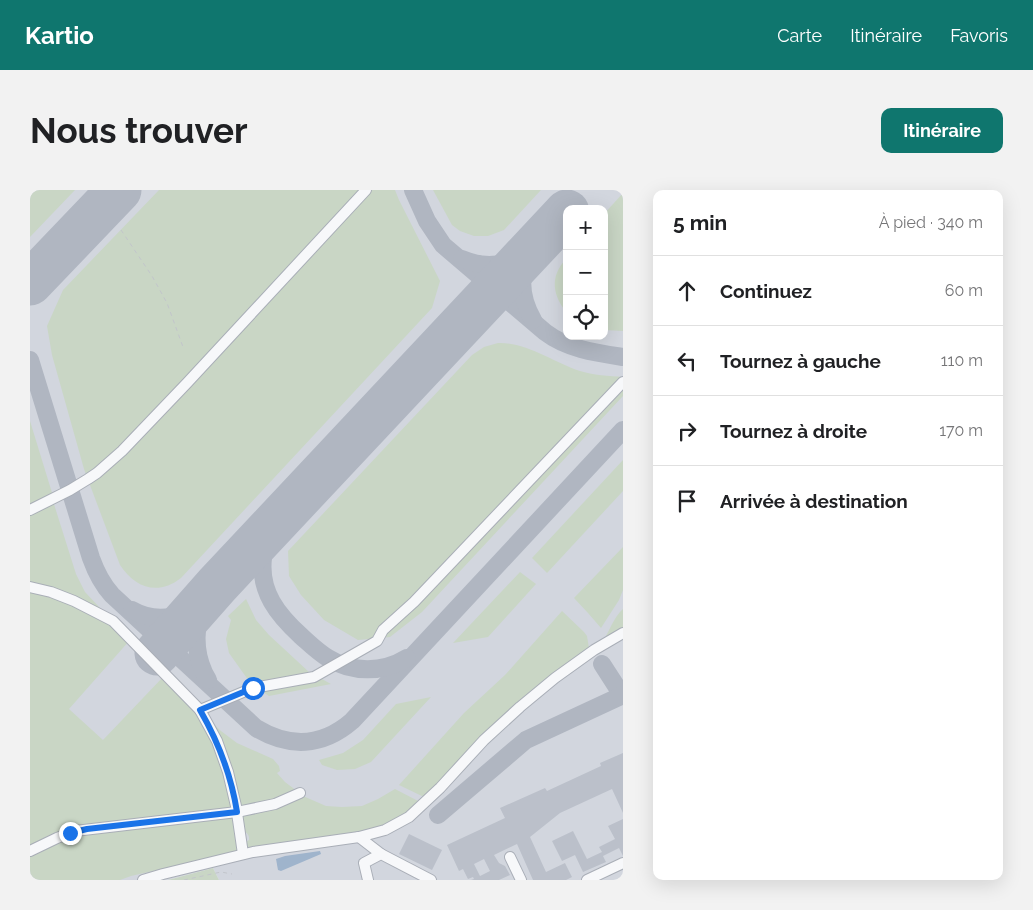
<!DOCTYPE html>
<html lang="fr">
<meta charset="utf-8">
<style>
body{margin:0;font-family:Raleway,sans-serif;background:#f2f2f2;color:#202124}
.controls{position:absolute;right:15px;top:15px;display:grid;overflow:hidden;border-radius:10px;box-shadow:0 5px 20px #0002}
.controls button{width:45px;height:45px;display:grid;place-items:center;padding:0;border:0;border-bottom:1px solid #e0e0e0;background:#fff;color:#202124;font:25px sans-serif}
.stop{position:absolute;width:15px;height:15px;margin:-11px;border:4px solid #1a73e8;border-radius:50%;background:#fff}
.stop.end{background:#1a73e8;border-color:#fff;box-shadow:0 1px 5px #0008}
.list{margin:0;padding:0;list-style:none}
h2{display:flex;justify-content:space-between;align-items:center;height:65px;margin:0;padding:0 20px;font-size:21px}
h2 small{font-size:16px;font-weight:400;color:#757577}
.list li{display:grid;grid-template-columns:32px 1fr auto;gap:15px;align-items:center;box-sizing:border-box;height:70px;padding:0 20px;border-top:1px solid #e0e0e0}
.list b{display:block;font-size:19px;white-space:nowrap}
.list em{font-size:16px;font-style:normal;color:#757577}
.icon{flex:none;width:28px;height:28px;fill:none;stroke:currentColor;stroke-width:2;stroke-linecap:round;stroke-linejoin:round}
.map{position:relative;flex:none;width:593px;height:690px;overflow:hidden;border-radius:10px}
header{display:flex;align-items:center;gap:30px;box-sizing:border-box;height:70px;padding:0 25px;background:#0f766e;color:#fff}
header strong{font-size:24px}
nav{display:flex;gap:28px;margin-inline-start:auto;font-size:18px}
.intro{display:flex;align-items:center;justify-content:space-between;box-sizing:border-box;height:120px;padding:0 30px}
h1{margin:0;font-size:35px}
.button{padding:12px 22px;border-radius:10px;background:#0f766e;color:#fff;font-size:18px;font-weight:700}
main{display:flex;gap:30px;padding:0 30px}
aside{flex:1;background:#fff;border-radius:10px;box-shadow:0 5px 20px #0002}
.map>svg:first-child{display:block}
.built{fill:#d2d6de;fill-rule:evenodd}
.green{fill:#c9d6c5}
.water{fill:#9fb4cc}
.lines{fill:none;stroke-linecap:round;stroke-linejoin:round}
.taxiway{stroke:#b0b6c1;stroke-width:18}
.runway{stroke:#b0b6c1;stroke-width:45}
.building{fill:#bbc0ca;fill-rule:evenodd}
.minor-casing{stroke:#a9aeb7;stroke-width:12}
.path{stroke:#c2c5cb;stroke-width:1;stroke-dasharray:4 4;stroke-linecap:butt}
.minor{stroke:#f7f8fa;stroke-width:10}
.route{stroke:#1a73e8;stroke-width:6}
</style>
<header>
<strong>Kartio</strong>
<nav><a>Carte</a><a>Itinéraire</a><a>Favoris</a></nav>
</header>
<div class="intro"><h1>Nous trouver</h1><a class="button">Itinéraire</a></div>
<main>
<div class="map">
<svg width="593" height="690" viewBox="0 0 593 690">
<rect width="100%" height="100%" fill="#e4e7ec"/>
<path class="built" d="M 0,0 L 593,0 L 593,690 L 189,690 L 183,678 L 138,690 L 0,690 ZM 537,19 L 574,19 L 574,146 L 537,146 Z"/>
<g class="green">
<path d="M 0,0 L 45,0 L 0,47 Z"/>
<path d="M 129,0 L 365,0 L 369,10 L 410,91 L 402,118 L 151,388 C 128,406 105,398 90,375 L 54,279 L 22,165 L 17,136 L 33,100 Z"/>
<path d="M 403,0 L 511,0 L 474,40 L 458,46 L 444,46 L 430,41 L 422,35 Z"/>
<path d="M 593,3 L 593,141 L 574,140 L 574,24 Z"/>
<path d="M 537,64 L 537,123 C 523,106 519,87 536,69 L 534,67 Z"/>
<path d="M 468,153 C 497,152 523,172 550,181 C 562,185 580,186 593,187 L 593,206 L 392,422 L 360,447 L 328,450 L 294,430 L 271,405 L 259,386 L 258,361 L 442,165 L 454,157 Z"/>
<path d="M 0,231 L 23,306 L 0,315 Z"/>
<path d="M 593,270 L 593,301 L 517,383 L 502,368 Z"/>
<path d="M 23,311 L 46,384 L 55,402 L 100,450 L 39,519 L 73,550 L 133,487 L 191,541 L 207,553 L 243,569 L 249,576 L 250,581 L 247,583 L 255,592 L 267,601 L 245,612 L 49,638 L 0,659 L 0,322 Z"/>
<path d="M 593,357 L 593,400 L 589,410 L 571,438 L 558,423 L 544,408 Z"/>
<path d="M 490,382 L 506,394 L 458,447 L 423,453 Z"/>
<path d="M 216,409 L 226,430 L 239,445 L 279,482 L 301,494 L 239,506 L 221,494 L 199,463 L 196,449 L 201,430 L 198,426 Z"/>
<path d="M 593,419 L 593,440 L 577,449 L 576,446 C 581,437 585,426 593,419 Z"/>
<path d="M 532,421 L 554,442 L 557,446 L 559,458 L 396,608 L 369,595 L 434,523 L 475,485 Z"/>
<path d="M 401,507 L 341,572 L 325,579 L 307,580 L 292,575 L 289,570 L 313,563 L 333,550 L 366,514 Z"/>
<path d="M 365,599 L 392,613 L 378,625 L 332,646 L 216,660 L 214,653 L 219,650 C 220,644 215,642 211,638 L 210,625 L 273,606 L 296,616 L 312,617 L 332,616 L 348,609 Z"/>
<path d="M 205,625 L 210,661 L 101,686 L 90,690 L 0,690 L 0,665 L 25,651 L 53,643 Z"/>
<path d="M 183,678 L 189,690 L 138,690 Z"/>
</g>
<path class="water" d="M 290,661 L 291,664 L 251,681 L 248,680 L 246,669 L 255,666 Z"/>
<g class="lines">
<g class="taxiway">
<path d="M 383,0 L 397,31 L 413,55 L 515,142 C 537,159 566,163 593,167"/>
<path d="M 432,69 C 466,83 487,71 512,49"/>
<path d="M 0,95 L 8,85"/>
<path d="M 503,130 C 489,105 487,80 506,57"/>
<path d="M 0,170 L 61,368 C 66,382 72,394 82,405 L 226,538 C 259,558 292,557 322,531 L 593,240"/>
<path d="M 257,321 C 246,336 235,350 233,368 C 229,402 248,425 271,446 C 280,454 288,462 298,468 C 322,483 353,483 377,468"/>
<path d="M 102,420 C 126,434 159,428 177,407"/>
<path d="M 572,474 L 588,499 L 593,502"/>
<path d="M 178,490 C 166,470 163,445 171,422 C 175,413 182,404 187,395"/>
<path d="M 408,625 L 496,550 L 593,505"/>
</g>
<g class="runway">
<path d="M 0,93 L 89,0"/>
<path d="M 127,463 L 187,395 L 537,22"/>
</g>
</g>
<g class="building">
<path d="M 593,563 L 593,623 L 582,599 L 530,623 L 500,647 L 516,682 L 535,673 L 542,687 L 536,690 L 503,690 L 487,654 L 464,665 L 469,673 L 475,676 L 480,685 L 469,690 L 441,690 L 444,689 L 443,687 L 438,689 L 433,679 L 429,681 L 417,655 L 475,628 L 470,618 L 515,598 L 517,601 L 571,576 L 570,573 ZM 454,669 L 460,681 L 450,686 L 444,674 Z"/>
<path d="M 593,629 L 593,666 L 589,658 L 573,666 L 576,672 L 553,682 L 545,665 L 532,671 L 522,651 L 543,641 L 557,669 L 572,662 L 569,657 L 585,649 L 578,636 Z"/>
<path d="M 379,644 L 412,660 L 402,680 L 369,664 Z"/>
</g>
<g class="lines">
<defs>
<g id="minor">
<path d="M 0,320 L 40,300 L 58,289 L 67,283 L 92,261 L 157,193 L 336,0"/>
<path d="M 0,397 L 21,402 L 44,411 L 83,431 L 170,520 L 187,551 L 198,582 L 206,616 L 213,664"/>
<path d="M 170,520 L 223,498 L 284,487 L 347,451 L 353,440 L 384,412 L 593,192"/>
<path d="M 329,647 L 351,664"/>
<path d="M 0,661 L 27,648 L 45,641 L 207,622 L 245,614 L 270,603"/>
<path d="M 480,667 L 491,690"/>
<path d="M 113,690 L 133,684 L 223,662 L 329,647 L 355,640 L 379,627 L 410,598 L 454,550 L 490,517 L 525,488 L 564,460 L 593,443"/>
<path d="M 338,690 L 334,673 L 351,664 L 401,690"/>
<path d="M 557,690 L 593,673"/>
</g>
</defs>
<use href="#minor" class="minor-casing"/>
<g class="path">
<path d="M 91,40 L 122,86 L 137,113 L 153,157"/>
<path d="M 154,690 L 191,682 L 202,684"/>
</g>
<use href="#minor" class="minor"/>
</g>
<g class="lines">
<path class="route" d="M 40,643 L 57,639 L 207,622 C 201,584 189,553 170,520 L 223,498"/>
</g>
</svg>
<div class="controls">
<button>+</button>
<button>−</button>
<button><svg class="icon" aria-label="locate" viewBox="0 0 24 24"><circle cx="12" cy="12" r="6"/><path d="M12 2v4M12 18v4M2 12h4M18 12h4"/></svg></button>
</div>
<div class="stop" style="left:223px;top:498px"></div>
<div class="stop end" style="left:40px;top:643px"></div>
</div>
<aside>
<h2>5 min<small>À pied · 340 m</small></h2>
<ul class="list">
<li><svg class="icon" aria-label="ahead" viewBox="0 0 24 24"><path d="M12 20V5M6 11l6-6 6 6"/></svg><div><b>Continuez</b></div><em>60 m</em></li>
<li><svg class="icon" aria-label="left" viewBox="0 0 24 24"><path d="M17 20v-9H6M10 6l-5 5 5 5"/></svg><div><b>Tournez à gauche</b></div><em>110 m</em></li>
<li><svg class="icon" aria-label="right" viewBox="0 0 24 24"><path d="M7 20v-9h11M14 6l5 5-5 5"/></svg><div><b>Tournez à droite</b></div><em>170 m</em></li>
<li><svg class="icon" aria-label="arrive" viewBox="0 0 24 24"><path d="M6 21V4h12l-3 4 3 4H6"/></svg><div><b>Arrivée à destination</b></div></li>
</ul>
</aside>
</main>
